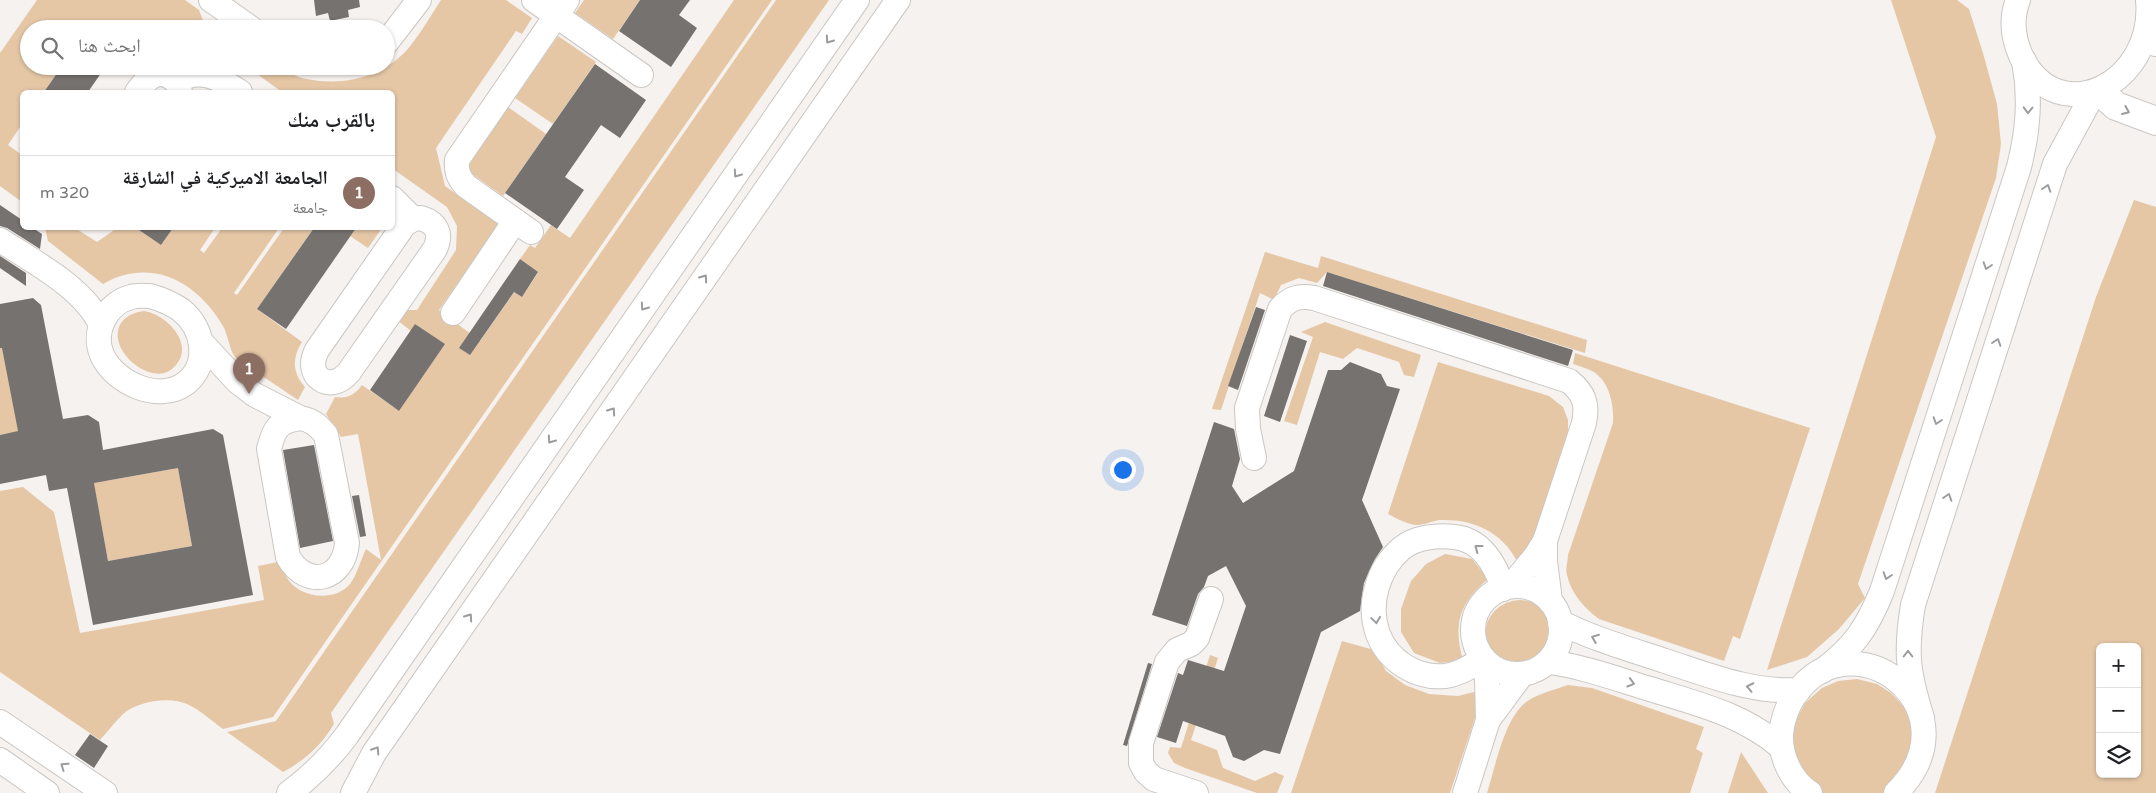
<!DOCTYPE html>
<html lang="ar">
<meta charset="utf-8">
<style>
body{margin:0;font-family:"Varela Round","Noto Naskh Arabic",sans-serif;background:#f2f2f2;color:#202124;direction:rtl}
.controls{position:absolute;right:15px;bottom:15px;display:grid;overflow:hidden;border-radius:8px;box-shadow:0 1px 4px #0004}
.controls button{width:45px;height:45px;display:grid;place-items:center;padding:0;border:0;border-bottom:1px solid #e0e0e0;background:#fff;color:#202124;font:25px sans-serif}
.you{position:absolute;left:1122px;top:469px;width:18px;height:18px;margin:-12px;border:4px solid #fff;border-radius:50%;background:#1a73e8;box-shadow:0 0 0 8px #1a73e833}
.badge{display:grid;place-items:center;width:32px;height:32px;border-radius:50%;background:#111827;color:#fff;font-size:16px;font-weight:700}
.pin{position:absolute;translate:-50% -41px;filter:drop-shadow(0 1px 2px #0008)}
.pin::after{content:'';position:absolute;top:26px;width:18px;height:15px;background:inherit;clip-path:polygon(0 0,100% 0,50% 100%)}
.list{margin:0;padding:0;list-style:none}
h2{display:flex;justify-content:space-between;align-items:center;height:65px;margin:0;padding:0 20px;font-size:21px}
h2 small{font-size:16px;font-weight:400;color:#757577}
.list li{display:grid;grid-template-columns:32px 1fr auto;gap:15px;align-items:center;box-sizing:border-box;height:75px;padding:0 20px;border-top:1px solid #e0e0e0}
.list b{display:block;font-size:19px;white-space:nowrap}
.list p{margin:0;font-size:16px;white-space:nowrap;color:#757577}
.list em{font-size:16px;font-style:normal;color:#757577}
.icon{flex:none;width:28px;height:28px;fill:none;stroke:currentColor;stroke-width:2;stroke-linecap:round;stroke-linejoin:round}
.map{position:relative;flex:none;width:2156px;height:793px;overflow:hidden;direction:ltr}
.search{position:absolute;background:#fff;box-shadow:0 1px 4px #0004;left:20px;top:20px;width:375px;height:55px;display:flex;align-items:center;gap:12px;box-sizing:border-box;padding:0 18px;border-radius:28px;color:#757577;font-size:19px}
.panel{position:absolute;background:#fff;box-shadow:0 1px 4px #0004;left:20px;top:90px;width:375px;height:140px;border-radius:8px;direction:rtl}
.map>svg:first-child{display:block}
.green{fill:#e5c7a6;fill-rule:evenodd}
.building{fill:#75726f;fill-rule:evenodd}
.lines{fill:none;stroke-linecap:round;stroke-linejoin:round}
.minor-casing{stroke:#cac7c3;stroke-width:26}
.highway-casing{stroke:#cac7c3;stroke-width:30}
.minor{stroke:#fff;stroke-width:24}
.highway{stroke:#fff;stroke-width:28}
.oneway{stroke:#9d9c9c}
</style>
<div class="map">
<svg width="2156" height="793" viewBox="0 0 2156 793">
<rect width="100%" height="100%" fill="#f6f2ef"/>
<g class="green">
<path d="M 37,0 L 185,0 L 199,10 L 206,29 L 95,29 L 90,25 L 87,29 L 29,29 L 29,66 L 62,66 L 44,92 L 22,92 L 22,124 L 8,145 L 22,155 L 22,202 L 0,186 L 0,53 Z"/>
<path d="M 441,0 L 506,0 L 532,18 L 522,34 L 516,31 L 436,148 L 445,186 L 499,224 L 439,310 L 480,341 L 514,292 L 522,297 L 538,273 L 520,259 L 530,245 L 535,248 L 551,225 L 570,238 L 734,0 L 772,0 L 273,717 L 223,729 C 212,721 200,710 187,704 C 170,696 137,701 123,714 C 115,722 107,732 100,740 L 0,672 L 0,491 L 23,487 L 54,512 L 80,633 L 264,600 L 258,566 L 283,561 C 284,566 284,572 286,576 C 297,598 334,603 350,584 C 357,575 361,559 366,549 L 381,560 L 358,434 L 341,437 L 326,414 L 335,397 C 347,399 355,395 362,385 L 399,411 L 444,344 L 415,324 L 411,331 L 397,320 L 404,310 L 417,310 L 456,250 L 457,226 L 447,207 L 393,169 L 392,92 L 282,92 L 257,74 L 243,71 L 237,66 C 248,66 261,64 271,66 C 283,68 294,77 307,79 C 345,87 387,76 411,45 C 422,31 431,15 441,0 Z"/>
<path d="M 584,0 L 640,0 L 613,39 L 575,13 Z"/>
<path d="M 776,0 L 829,0 L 331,713 L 334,724 C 321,746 305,760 283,772 L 227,732 L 276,721 Z"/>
<path d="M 1891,0 L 1957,0 L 1969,9 L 1983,53 L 1997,104 L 2001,144 L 1996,178 L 1858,584 L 1865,598 L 1839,629 L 1807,657 L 1767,670 L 1936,137 Z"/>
<path d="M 558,36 L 596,62 L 553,124 L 515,98 Z"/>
<path d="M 508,107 L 546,134 L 503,196 L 465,169 Z"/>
<path d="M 2134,200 L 2156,207 L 2156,793 L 1935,793 L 2096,297 ZM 2100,647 L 2137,647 L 2137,774 L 2100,774 Z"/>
<path d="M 45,228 L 75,228 L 97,242 L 117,228 L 136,228 L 161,245 L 173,228 L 215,228 L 200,250 L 204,253 L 222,228 L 279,228 L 234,293 L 237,295 L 284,228 L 314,228 L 257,309 L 302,342 C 292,358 292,372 305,387 L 298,400 C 282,389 266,379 251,368 C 246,365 238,361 235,357 C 230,351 228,336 224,328 C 199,283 152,256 103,284 L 48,241 Z"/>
<path d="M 350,228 L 382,228 L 368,248 L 350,236 L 354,231 Z"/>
<path d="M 1265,252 L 1318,268 L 1321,256 L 1587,340 L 1585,353 L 1327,272 L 1317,283 L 1299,278 L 1281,285 L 1274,300 L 1260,293 L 1221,410 L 1212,409 Z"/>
<path d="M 144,311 C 169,315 198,348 172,369 C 151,387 105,349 121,323 C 127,315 135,312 144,311 Z"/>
<path d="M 1325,322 L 1421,355 L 1414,377 L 1404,375 L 1399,362 L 1357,348 L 1343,359 L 1320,352 L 1297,425 L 1284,421 L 1313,337 L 1301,332 Z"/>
<path d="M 13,345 L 29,429 L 0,435 L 0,348 Z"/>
<path d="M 1575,353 L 1810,428 L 1740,639 L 1733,636 L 1724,661 L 1599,619 C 1584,608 1571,593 1567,575 C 1565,569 1568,561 1568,555 L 1613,423 C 1614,405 1610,381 1592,371 C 1586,368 1579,366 1573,364 Z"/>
<path d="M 1438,362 L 1549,396 L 1563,407 L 1568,420 L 1568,440 L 1534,543 L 1517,561 C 1501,531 1473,519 1440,520 C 1432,521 1424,525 1417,525 C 1408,525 1396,518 1388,514 Z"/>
<path d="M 176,455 L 192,546 L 108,561 L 91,468 L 105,481 L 172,469 Z"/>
<path d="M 1445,554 L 1472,559 L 1488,579 C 1459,603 1453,624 1463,660 L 1440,663 L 1414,653 L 1401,632 L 1401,609 L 1411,581 L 1426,564 Z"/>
<circle cx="1520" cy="635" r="35"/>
<path d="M 1342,641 L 1374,650 L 1386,671 L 1405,685 L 1429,694 L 1458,696 L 1478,691 L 1476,715 L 1450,793 L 1291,793 Z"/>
<path d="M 1210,655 L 1218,658 L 1191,740 L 1217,750 L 1223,768 L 1255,781 L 1275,772 L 1284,776 L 1277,793 L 1257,793 L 1185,768 L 1174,763 L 1168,753 L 1170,747 L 1181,748 Z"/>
<path d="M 1857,679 L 1877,684 L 1891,693 L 1905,708 L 1913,729 L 1913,755 L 1885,793 L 1821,793 L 1799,771 L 1792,739 L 1795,722 L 1805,703 L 1822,688 L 1838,681 Z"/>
<path d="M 1568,685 L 1592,688 L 1704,727 L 1696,749 L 1703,753 L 1690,793 L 1487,793 C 1495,768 1504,720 1525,703 C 1536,694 1554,690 1568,685 Z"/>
<path d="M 1741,752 L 1768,793 L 1728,793 Z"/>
</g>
<g class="building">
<path d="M 314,0 L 359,0 L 360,7 L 348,10 L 349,17 L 330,21 L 328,13 L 316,16 Z"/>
<path d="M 640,0 L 690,0 L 679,15 L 697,28 L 671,67 L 619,31 Z"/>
<path d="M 595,64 L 646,100 L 620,138 L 601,125 L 565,177 L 584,190 L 557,229 L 505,193 Z"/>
<path d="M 62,66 L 106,66 L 88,92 L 44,92 Z"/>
<path d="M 0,205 L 22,220 L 22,228 L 33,228 L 42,234 L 40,249 L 7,228 L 0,226 Z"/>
<path d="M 136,228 L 173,228 L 161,245 Z"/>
<path d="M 314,228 L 356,228 L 286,329 L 257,309 Z"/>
<path d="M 0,256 L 26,273 L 26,286 L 0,268 Z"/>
<path d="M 520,259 L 538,272 L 522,297 L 514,292 L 470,355 L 459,348 Z"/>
<path d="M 1327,272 L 1573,350 L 1568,366 L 1323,286 Z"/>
<path d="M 33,298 L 41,305 L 63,419 L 88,415 L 99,422 L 103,450 L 213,429 L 223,435 L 253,595 L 93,625 L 67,488 L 49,491 L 46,475 L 0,484 L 0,435 L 18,431 L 2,348 L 0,348 L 0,304 ZM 178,468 L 192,546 L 108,561 L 94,483 Z"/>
<path d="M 1256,307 L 1265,310 L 1238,390 L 1228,386 Z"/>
<path d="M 415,324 L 445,344 L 399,411 L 370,390 Z"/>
<path d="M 1290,335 L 1307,341 L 1280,422 L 1264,416 Z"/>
<path d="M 1350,362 L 1381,374 L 1387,386 L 1400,389 L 1362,500 L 1383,547 L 1375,559 L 1364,583 L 1360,611 L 1321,632 L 1280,754 L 1264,750 L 1244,761 L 1233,757 L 1225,736 L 1183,721 L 1176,743 L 1157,737 L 1178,673 L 1183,675 L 1188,660 L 1224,671 L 1246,606 L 1226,566 L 1208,576 L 1204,587 L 1198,594 L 1187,626 L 1152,615 L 1214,422 L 1234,429 L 1240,459 L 1232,486 L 1243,503 L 1294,471 L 1328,370 L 1341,370 Z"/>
<path d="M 314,445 L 333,541 L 300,548 L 283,450 Z"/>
<path d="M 359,495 L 366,536 L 360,537 L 352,496 Z"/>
<path d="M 1148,663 L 1152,664 L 1127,746 L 1123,745 Z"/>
<path d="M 90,734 L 108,746 L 94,768 L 75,755 Z"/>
</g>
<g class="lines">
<defs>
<g id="minor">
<path d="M 211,0 L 252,29"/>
<path d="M 534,0 L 641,75"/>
<path d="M 2018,0 C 2011,18 2013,38 2021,56 C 2058,133 2156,83 2148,0"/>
<path d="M 386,43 L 419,0"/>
<path d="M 176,81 C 201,67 219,78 240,92"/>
<path d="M 137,92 C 141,87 145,81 151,77 C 163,69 179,79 180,92"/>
<path d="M 392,198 L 413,219"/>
<path d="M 421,218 C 437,223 442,234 435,249 L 349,372 C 330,395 303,376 317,350 L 404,225 L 413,219 Z"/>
<path d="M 531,232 L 466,186 C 458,177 456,171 457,160 L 567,0"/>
<path d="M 0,240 C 34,262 84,288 101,325"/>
<path d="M 150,296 C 161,299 171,303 181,310 C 204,328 210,364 186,383 C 160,403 115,384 102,355 C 92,331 107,303 131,297 C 137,295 144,296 150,296 Z"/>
<path d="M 453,313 L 515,221"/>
<path d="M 201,342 L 238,382 L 255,395 L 300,418"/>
<path d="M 300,418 C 312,420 318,425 326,435 L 347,543 C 344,580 307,590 288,557 L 269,449 C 274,429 278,421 300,418 Z"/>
<path d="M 1254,458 L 1248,429 L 1247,408 L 1280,309 C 1290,298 1299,295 1314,298 L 1569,381 C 1584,393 1588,404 1584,423 L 1545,541 L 1535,557 L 1511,586"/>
<path d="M 1545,541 L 1545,561 L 1550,601"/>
<circle cx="1517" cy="630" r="44"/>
<path d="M 1560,622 C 1593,639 1629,649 1665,661 C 1709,675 1752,693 1799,690"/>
<path d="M 1550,662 C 1584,667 1617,679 1650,689 C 1698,704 1742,714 1781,747"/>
<path d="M 1822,671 C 1854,647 1867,628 1882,591 L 2019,167 C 2028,131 2031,98 2024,61"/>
<path d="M 1922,718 C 1908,673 1905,653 1913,605 L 2055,164 L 2093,94"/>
<path d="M 1488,720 L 1487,679 L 1483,659 C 1471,666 1460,674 1445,676 C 1417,679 1388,661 1378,634 C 1367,604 1378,568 1402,548 C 1416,537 1437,535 1454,537 C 1481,539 1496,565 1503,589"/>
<path d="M 0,722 L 105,793"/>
<path d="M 0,760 L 47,793"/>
<path d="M 289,793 C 312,776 330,758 347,735 L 857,0"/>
<path d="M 353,793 L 374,753 L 898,0"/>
<path d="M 1196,793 L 1154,779 L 1146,772 L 1141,763 L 1141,743 L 1167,662 L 1177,650 L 1191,644 L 1197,638 L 1211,599"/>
<path d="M 1465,793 L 1488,720 L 1522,674"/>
<path d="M 1810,793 C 1791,781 1780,756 1781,734 C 1783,715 1789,700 1802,686 C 1863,620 1976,713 1896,793"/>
</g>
<g id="highway">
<path d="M 2152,36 L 2156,42"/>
<path d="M 2100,92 L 2116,106 L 2156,121"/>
</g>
</defs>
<use href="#minor" class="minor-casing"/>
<use href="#highway" class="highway-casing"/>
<use href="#minor" class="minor"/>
<use href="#highway" class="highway"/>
</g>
<defs><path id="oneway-chevron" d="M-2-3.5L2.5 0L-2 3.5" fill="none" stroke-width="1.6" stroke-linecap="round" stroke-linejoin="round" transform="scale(1.25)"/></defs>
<g class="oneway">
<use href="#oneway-chevron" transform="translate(829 40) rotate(125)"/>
<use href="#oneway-chevron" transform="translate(2028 110) rotate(92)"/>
<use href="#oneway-chevron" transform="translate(2126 111) rotate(23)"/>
<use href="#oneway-chevron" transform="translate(737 174) rotate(125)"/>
<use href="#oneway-chevron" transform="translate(2047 188) rotate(-72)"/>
<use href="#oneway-chevron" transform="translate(1987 266) rotate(108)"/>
<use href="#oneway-chevron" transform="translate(704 278) rotate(-55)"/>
<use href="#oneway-chevron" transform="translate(644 307) rotate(125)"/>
<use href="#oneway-chevron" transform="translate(1997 342) rotate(-72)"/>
<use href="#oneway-chevron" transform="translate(612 411) rotate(-55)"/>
<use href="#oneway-chevron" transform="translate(1937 421) rotate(108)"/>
<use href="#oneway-chevron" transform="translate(551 440) rotate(125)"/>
<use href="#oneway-chevron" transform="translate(1948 497) rotate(-72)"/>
<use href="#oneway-chevron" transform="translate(1478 548) rotate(-143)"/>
<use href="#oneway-chevron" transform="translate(1887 576) rotate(108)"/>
<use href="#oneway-chevron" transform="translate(469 617) rotate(-55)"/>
<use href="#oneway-chevron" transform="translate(1376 620) rotate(82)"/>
<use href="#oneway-chevron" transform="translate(1595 638) rotate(-159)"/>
<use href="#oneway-chevron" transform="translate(1908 654) rotate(-90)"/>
<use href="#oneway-chevron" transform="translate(1631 683) rotate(17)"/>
<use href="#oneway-chevron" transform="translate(1750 687) rotate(-168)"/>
<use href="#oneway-chevron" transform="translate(376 750) rotate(-57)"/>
<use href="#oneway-chevron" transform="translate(64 766) rotate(-145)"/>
</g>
</svg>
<div class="controls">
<button>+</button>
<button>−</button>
<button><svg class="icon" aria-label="layers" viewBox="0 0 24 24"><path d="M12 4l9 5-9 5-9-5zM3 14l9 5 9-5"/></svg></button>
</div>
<div class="you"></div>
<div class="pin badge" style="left:249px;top:394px;background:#8d6e63">1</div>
<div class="search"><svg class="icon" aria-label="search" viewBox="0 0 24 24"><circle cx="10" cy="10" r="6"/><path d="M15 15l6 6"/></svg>ابحث هنا</div>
<section class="panel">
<h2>بالقرب منك<small></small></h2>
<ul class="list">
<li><span class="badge" style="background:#8d6e63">1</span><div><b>الجامعة الاميركية في الشارقة</b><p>جامعة</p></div><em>320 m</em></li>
</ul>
</section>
</div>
